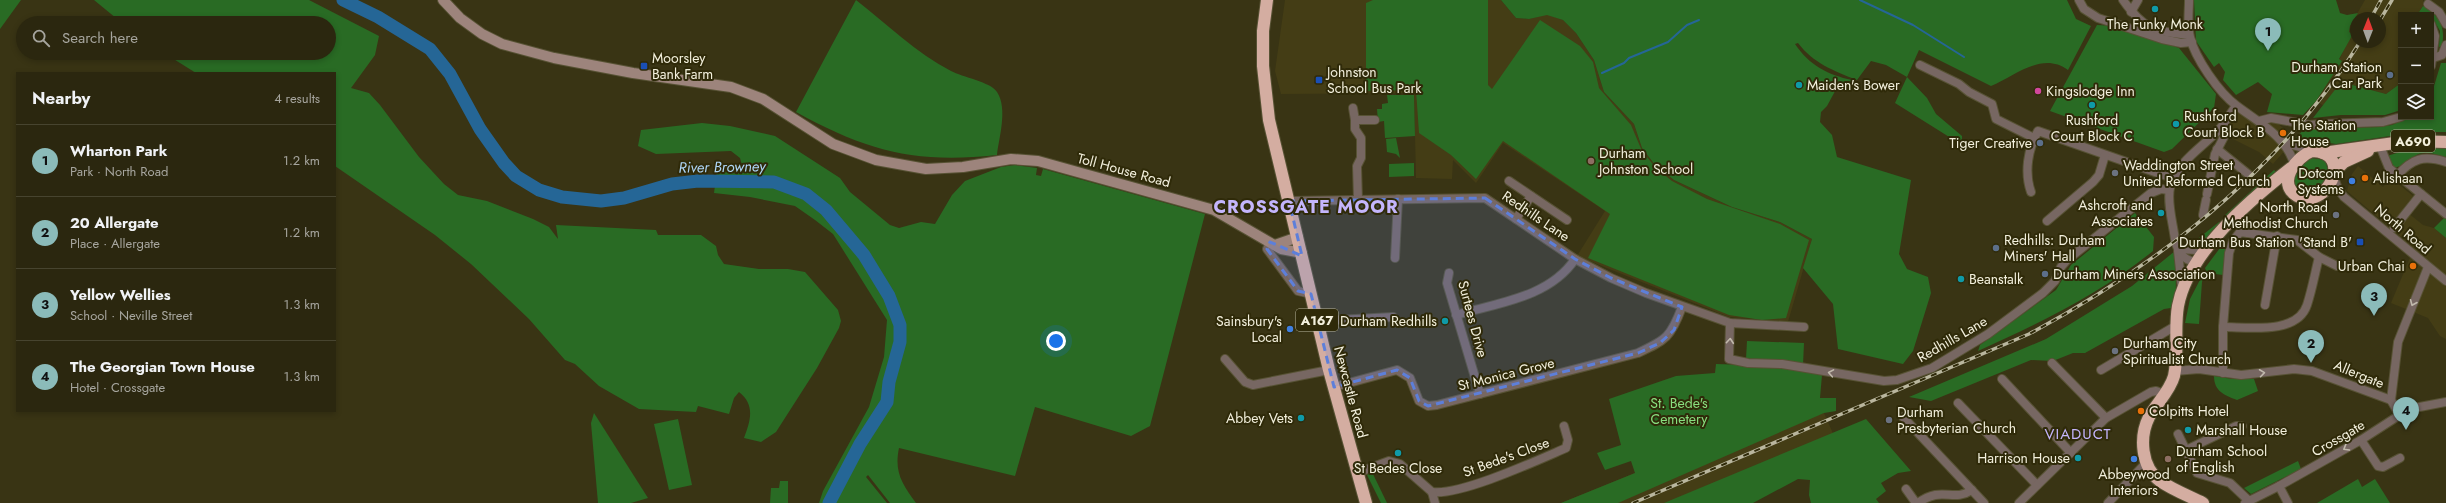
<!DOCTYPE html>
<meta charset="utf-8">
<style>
body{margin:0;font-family:Jost,sans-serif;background:#37331d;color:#f1f3f6}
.controls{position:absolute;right:12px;top:12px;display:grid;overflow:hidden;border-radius:0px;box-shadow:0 2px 6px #0003}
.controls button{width:36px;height:36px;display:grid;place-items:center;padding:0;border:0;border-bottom:1px solid #47442f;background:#2b270f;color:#f1f3f6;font:20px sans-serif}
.compass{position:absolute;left:2350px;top:12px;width:36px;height:36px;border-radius:50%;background:#2b270f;box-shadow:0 2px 6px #0003;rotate:1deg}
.you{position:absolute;left:1056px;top:341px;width:14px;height:14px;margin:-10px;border:3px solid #fff;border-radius:50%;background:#1a73e8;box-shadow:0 0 0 6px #1a73e833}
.badge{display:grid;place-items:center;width:26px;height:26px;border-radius:50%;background:#8bbbb9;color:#111;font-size:13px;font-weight:700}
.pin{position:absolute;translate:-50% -33px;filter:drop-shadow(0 1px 2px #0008)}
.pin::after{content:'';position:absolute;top:21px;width:14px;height:12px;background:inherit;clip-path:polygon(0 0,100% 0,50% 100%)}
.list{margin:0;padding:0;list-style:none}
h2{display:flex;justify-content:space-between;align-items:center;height:52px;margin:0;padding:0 16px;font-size:17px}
h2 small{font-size:13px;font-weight:400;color:#a6a59e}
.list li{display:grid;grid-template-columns:26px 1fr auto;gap:12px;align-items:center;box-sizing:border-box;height:72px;padding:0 16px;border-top:1px solid #47442f}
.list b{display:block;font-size:15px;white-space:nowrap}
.list p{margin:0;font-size:13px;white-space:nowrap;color:#a6a59e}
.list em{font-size:13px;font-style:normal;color:#a6a59e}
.icon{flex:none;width:22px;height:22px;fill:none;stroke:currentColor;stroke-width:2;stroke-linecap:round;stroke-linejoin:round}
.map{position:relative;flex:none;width:2446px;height:503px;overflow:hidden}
.search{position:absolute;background:#2b270f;box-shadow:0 2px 6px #0003;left:16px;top:16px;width:320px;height:44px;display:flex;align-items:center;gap:10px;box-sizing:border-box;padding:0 14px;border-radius:22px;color:#a6a59e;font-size:15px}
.panel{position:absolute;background:#2b270f;box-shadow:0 2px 6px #0003;left:16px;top:72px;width:320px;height:340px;border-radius:0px}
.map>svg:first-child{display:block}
.built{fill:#443d15;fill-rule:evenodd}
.green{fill:#296b24}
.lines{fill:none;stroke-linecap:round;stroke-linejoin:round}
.stream{stroke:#256696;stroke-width:2}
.river{stroke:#256696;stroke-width:13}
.street-casing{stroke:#575234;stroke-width:10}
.secondary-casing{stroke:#575234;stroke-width:12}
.highway-casing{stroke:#575234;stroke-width:14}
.street{stroke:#776762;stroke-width:8}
.secondary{stroke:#9d847c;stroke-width:10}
.highway{stroke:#d4ada1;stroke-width:12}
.rail-casing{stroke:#b9b69e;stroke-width:3.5}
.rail{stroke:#2f2a09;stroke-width:2;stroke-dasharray:6;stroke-linecap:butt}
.oneway{stroke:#c1b9ac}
.marked{fill:#5d7fda;fill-opacity:0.2;stroke:#5d7fda;stroke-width:3;stroke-dasharray:8 5;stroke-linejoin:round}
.culture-dot{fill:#0f9aa8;stroke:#2f2a09;stroke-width:1.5}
.transit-dot{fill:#1a4fb4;stroke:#2f2a09;stroke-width:1.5}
.service-dot{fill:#5c6f8a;stroke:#2f2a09;stroke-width:1.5}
.hotel-dot{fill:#d1479c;stroke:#2f2a09;stroke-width:1.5}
.food-dot{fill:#e8710a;stroke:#2f2a09;stroke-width:1.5}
.education-dot{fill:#8d6e63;stroke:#2f2a09;stroke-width:1.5}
.worship-dot{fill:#6b7280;stroke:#2f2a09;stroke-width:1.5}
.shop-dot{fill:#3f7fe0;stroke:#2f2a09;stroke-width:1.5}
.labels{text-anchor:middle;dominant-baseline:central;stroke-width:4;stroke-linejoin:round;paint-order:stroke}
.shield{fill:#2f2a09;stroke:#b8b59d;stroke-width:1}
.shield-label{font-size:13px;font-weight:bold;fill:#f3f0dd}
.poi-label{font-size:14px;fill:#f3f0dd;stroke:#2f2a09;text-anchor:start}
.street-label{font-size:14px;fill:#f3f0dd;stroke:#2f2a09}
.park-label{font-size:14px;fill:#88df7f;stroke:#2f2a09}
.water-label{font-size:15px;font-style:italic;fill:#aed5f6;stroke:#2f2a09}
.neighbourhood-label{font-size:15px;letter-spacing:1px;fill:#c4b5fc;stroke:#2f2a09}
.district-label{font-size:18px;font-weight:bold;letter-spacing:1px;fill:#c4b5fc;stroke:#2f2a09}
</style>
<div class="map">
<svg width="2446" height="503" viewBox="0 0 2446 503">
<rect width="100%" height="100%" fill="#393414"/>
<g class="built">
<path d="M 1285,0 L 1501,0 L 1516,18 L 1529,19 L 1547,14 L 1563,20 L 1576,33 L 1594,60 L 1604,92 L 1634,124 L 1642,148 L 1655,165 L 1674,180 L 1732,207 L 1780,222 L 1812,239 L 1788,322 L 1729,317 L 1577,256 L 1605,211 L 1503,143 L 1476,183 L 1453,160 L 1452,179 L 1416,178 L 1414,93 L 1281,94 L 1275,71 Z"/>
<path d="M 2365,0 L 2423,0 L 2423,6 L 2417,15 L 2401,15 L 2401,83 L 2386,94 L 2341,82 L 2324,106 L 2316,101 L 2342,61 L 2339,60 L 2352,34 L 2349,32 L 2350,26 ZM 2356,18 L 2380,18 L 2380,42 L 2356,42 Z"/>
<path d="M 2236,106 L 2265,122 L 2278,124 L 2296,138 L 2273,164 L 2259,152 L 2225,135 L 2220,129 Z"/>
<path d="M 2358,166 L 2383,187 L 2391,178 L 2413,196 L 2403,209 L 2423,225 L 2434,228 L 2446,238 L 2446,339 L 2440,336 L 2428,318 L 2391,303 L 2414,248 L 2347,191 L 2352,174 Z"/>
<path d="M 1824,413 L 1835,438 L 1743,503 L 1561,503 L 1635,473 Z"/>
</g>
<g class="green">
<path d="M 0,0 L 21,0 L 0,29 Z"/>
<path d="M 94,0 L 309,0 L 379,36 L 375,55 L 351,88 L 369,93 L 380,105 L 419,157 L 444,184 L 458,195 L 487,201 L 533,219 L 549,227 L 558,239 L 556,225 L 656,230 L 658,235 L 701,235 L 716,246 L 718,255 L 724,264 L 759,269 L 788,269 L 805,272 L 838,310 L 841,321 L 839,328 L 817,368 L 776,432 L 761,442 L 744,438 C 750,422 756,405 739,392 L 734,398 L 729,414 L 698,406 L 696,412 L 639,409 L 599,386 L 575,364 L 565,360 L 529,319 L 471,264 L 435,235 L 335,166 L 335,73 L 196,73 L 164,53 L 329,53 L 329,23 L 122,23 Z"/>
<path d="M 856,0 C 887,24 916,53 951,71 C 962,77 991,82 997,92 C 1008,109 999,137 997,155 C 915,164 867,151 796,112 Z"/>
<path d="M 1373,0 L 1488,0 L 1488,85 L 1492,89 L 1540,20 L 1580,46 L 1593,62 L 1599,88 L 1631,125 L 1642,151 L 1656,168 L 1672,181 L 1707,199 L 1780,224 L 1809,240 L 1786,318 L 1762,320 L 1729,315 L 1588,258 L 1610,214 L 1503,141 L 1476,179 L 1451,155 L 1419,133 L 1416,90 L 1366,91 L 1366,3 Z"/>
<path d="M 1501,0 L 2067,0 L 2076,19 L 2091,26 L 2068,70 C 2042,51 2015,76 1991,86 L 1919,50 L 1907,77 L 1927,98 L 1936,114 L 1962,136 L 1962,145 L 1895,103 L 1907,77 L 1886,65 L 1871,61 L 1857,80 C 1834,71 1813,63 1798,43 L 1795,44 C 1809,65 1828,75 1852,80 L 1850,83 L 1840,82 L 1827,106 L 1821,112 L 1820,122 L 1832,135 L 1837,157 L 1911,180 L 1899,254 L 1907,269 L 1928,277 L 1931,293 L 1913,351 L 1903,364 L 1838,349 L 1833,304 L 1803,268 L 1812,239 L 1780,222 L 1732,207 L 1674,180 L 1655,165 L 1642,148 L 1634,124 L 1604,92 L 1594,60 L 1576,33 L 1563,20 L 1547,15 L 1529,19 L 1516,18 Z"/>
<path d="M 2194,0 L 2336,0 L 2340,13 L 2347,15 L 2358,13 L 2350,26 L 2349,32 L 2353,34 L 2339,59 L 2342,61 L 2316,101 L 2303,115 L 2267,112 L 2272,94 L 2258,82 L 2236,95 L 2223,80 L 2225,72 L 2219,63 L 2214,67 L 2196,41 Z"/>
<path d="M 2423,6 C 2439,15 2446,27 2442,46 L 2439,47 L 2440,31 L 2431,15 L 2417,15 Z"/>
<path d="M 2097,25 L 2115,26 L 2179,48 L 2216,94 L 2214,108 L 2172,149 L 2164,152 L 2050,111 Z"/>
<path d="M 2441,63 L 2446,63 L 2446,132 L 2417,132 L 2336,144 L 2296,138 L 2304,129 L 2380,127 L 2392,125 L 2410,117 L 2431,117 L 2431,96 Z"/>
<path d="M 2341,82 L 2386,94 L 2401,83 L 2401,110 L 2385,115 L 2341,115 L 2313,118 Z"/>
<path d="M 1387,95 L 1414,95 L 1415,136 L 1385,138 L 1384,121 L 1378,122 L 1377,109 L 1382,109 L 1382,104 L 1388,103 Z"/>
<path d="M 702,123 L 730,126 L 775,136 L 840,178 L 850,192 L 890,225 L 899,228 L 921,222 L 935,224 L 952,195 L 965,181 L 1001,167 L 1015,165 L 1037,168 L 1036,175 L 1041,176 L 1043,169 L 1205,214 L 1150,426 L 1131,436 L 1035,407 L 1015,476 L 899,448 C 894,472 902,484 916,503 L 890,503 L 868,475 L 866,477 L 887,503 L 819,503 L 823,491 L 869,407 L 884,357 L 887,320 L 833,234 L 815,220 L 795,206 L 750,197 L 714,193 L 717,170 L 737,174 L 743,169 L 740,158 L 731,151 L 656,154 L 638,146 L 641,130 Z"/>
<path d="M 1396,138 L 1400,158 L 1396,154 L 1387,152 L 1386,139 Z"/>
<path d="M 2413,148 L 2446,148 L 2446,157 C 2440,156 2430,152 2424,153 C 2412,153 2403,170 2392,167 L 2387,156 Z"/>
<path d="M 2311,158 L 2325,160 L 2329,174 L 2323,184 L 2309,194 L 2297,190 L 2293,181 L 2300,166 Z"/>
<path d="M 1414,163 L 1414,176 L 1389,177 L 1389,164 Z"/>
<path d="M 2274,170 L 2277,173 L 2249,194 L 2224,219 L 2223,217 Z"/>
<path d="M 2135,213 L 2154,237 L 2153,251 C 2100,294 2040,323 1978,351 L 1980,345 L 2056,290 L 2071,265 Z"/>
<path d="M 2446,216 L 2446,238 L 2434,228 Z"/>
<path d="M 2219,222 L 2220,223 L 2205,242 L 2195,246 L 2195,241 Z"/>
<path d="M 2226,240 L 2223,275 L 2207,273 L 2205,268 Z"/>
<path d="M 2175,251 L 2176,291 L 2171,308 L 2164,309 L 2085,353 L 2073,353 L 2053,361 L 2031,360 L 1931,401 L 1909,397 L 2046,339 L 2132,286 Z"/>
<path d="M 2203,274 L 2205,275 L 2202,282 L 2199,324 L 2185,323 L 2190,299 Z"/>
<path d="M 1747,341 L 1804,343 L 1803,365 L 1746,359 Z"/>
<path d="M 1716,364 L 1777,366 L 1822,375 L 1820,398 L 1836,398 L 1836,411 L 1824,413 L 1618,503 L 1561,503 L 1635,473 L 1631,461 L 1605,470 L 1597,453 L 1621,445 L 1609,399 L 1676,376 L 1715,373 Z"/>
<path d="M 2214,376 L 2232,379 L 2254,379 L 2258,391 L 2237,400 C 2224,395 2214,391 2214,376 Z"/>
<path d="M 594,413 L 648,498 L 631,503 L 598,503 L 591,423 Z"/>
<path d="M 678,419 L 692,485 L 669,490 L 654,424 Z"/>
<path d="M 1866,419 L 1911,471 L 1898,473 L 1881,483 L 1886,491 L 1876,499 L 1879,503 L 1811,503 L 1809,495 L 1810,480 L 1798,479 L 1753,503 L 1664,503 Z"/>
<path d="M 2298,461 L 2301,469 L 2251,494 L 2244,488 Z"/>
<path d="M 1372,472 L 1387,503 L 1381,503 L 1367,475 Z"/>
<path d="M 2358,479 L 2362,487 L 2375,479 L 2390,503 L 2317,503 Z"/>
<path d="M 780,481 L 788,481 L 788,503 L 770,503 L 771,488 L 779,488 Z"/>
</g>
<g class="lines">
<g class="stream">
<path d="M 1860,0 L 1913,25 L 1964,57"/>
<path d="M 1602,73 L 1624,63 L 1629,58 L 1668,42 L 1687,25 L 1699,20"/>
</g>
<path class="river" d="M 343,0 L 378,17 L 430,49 L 450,74 L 480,129 L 504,163 L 516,176 L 539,190 L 562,197 L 601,201 L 624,198 L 672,184 L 698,181 L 774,182 L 806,194 L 826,210 L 864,255 L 889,296 L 900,325 L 900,342 L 889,382 L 887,402 L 860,444 L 829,503"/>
<defs>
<g id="street">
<path d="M 2079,0 L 2084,9 L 2098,18 L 2162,39 L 2181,43 L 2192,42"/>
<path d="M 2123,0 C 2144,30 2154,31 2189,35"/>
<path d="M 2189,0 C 2189,11 2187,25 2190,37 C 2195,58 2219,93 2237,106 C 2258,122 2287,137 2294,164"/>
<path d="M 2428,4 L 2439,12 L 2446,24"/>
<path d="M 2131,12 L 2138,0"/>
<path d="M 2431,24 L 2435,36 L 2431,66"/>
<path d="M 2433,58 L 2442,55 L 2446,45"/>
<path d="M 1920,65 L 1959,84 L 1969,92 L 1992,104 L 1996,119 L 2034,138"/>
<path d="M 1353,108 L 1355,120"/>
<path d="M 2259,121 L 2271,118 L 2309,125 L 2324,124 L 2383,122 L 2401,117"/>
<path d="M 2283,142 L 2312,151"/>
<path d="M 2380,146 L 2389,168 L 2446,214"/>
<path d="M 2217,149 L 2248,174"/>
<path d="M 2333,175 L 2338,189 L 2344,197 L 2446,281"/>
<path d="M 2397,176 C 2412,158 2424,155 2446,162"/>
<path d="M 1509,181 L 1567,220"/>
<path d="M 2031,192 C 2024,172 2028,149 2038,131 L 2172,178"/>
<path d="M 2207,194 L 2215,154 L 2225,135 L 2220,129"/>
<path d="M 1358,200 L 1357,166 L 1361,158 L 1361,138 L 1355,129 L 1355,120 L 1375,120"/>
<path d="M 1289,201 L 1485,198 L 1575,259 L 1611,278 L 1646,293 L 1730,323 L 1804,327"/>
<path d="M 2203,215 L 2206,200"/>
<path d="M 1516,219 L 1531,196"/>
<path d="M 2047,221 L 2093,182 L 2099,175 L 2105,155"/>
<path d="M 2394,228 L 2421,194"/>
<path d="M 1270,242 L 1267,249 L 1298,291 L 1311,294"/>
<path d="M 2178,249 L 2196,250 L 2208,248"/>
<path d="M 2178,251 L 2182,289"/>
<path d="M 1395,258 L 1398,199"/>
<path d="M 2198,263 C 2181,260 2176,250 2174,233 C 2172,220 2167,201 2170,188 C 2175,164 2202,147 2218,131 C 2225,123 2230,114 2236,106"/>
<path d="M 1449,273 L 1447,283 L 1480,394"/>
<path d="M 2265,305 L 2277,236"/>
<path d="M 1456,315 C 1498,303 1550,297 1575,259"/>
<path d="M 1318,321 L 1393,317"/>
<path d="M 1730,323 L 1729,359 L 1748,363 L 1782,364 L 1884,381 L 1897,380 L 1932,368 L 1988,334 L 2043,293 L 2055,281 L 2061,267 L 2067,260 L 2151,193 L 2161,189 L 2169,190"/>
<path d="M 2223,327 C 2248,327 2297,335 2307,305 C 2312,290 2315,273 2319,257"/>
<path d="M 1225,359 L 1245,382 L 1253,385 L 1329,370"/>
<path d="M 2052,363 L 2106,418"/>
<path d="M 2101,370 L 2177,325"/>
<path d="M 2175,371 L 2199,369 L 2241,375 L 2294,369 L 2312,371 L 2391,400"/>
<path d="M 2223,373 L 2223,327 L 2229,253 L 2233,241 L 2240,232 L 2297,240 L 2319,257 L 2337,266"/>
<path d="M 2002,379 L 2071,453"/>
<path d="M 1334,387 L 1397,370 L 1410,378 L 1419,401 L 1428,406 L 1437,405 L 1638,353 C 1666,340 1671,337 1682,307"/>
<path d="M 2391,400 L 2398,342 L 2428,267"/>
<path d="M 2391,400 L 2400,416"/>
<path d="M 1958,403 L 2037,485"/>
<path d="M 1903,417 L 1984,503"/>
<path d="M 2178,434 L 2197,473 L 2230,483 L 2249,501"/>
<path d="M 2361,440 L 2378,466 L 2383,467 L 2400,458"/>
<path d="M 2186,450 L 2236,426 L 2242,426"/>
<path d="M 1357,473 L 1389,461 L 1400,464 L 1432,492 C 1460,496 1538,460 1566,448 L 1568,440 L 1564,426"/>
<path d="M 2279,486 L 2288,503"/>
<path d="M 1906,489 L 1916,503"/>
<path d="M 1432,492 L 1435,503"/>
<path d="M 1918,503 C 1943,485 1952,503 1972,490"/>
<path d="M 2019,503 L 2106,418 L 2151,392 L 2156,391 L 2164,394"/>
<path d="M 2108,503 L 2147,462"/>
<path d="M 2245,503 L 2279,486 L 2361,440 L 2409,409 L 2446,402"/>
</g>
<g id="secondary">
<path d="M 443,0 L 460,18 L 482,34 L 502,44 L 554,58 L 633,73 L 731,87 L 763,99 L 833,144 L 876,160 L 926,169 L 963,167 L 1011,159 L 1038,161 L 1214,210 L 1281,249 L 1302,253"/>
<path d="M 1275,245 L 1298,237"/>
</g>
<g id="highway">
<path d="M 1267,0 L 1263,31 L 1263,66 L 1269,120 L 1329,370 L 1366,503"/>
<path d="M 2312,151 C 2356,152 2326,212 2297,196 C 2276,183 2296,157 2312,151 Z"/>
<path d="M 2323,153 L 2409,141 L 2446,142"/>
<path d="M 2334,172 L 2344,162 L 2368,151"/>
<path d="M 2203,503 C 2189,496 2173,490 2160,481 C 2141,467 2139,437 2149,417 C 2156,404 2170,391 2174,376 C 2179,353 2174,329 2178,306 C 2188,252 2250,200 2291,168"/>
</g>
</defs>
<use href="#street" class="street-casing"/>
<use href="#secondary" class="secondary-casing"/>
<use href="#highway" class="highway-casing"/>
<use href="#street" class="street"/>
<use href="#secondary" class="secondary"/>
<use href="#highway" class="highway"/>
<defs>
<g id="rail">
<path d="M 2371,18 L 2381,0"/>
<path d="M 2380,20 L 2392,0"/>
<path d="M 1633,503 L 2029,334 C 2160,264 2281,169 2360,42"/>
</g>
</defs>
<use href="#rail" class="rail-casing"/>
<use href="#rail" class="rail"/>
</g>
<defs><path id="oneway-chevron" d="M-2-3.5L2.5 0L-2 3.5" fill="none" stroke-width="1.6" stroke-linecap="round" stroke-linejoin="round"/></defs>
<g class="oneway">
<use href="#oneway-chevron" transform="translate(2413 303) rotate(113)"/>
<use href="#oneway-chevron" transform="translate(1730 341) rotate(-85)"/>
<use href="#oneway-chevron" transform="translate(1831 373) rotate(-170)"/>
<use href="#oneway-chevron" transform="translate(2262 373) rotate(-8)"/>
<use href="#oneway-chevron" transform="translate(2346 448) rotate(150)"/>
</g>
<path class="marked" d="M 1485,198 L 1575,259 L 1611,278 L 1682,307 L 1674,330 L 1660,343 L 1638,353 L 1428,406 L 1419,401 L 1410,378 L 1397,370 L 1334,387 L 1311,294 L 1298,291 L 1267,249 L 1270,242 L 1302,256 L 1289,201 Z"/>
<g class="culture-dot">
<circle cx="2155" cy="9" r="4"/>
<circle cx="1799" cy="85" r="4"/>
<circle cx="2092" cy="105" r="4"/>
<circle cx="2176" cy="124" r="4"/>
<circle cx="2161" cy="213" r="4"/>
<circle cx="1961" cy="279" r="4"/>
<circle cx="1445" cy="321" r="4"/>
<circle cx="1301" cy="418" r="4"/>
<circle cx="2188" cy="430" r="4"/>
<circle cx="1398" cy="453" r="4"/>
<circle cx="2078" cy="458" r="4"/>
</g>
<g class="transit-dot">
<rect x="640" y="62" width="8" height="8" rx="2"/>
<rect x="1315" y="76" width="8" height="8" rx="2"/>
<rect x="2356" y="238" width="8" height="8" rx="2"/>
</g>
<g class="service-dot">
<circle cx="2390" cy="75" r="4"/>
<circle cx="2040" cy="143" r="4"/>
<circle cx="1996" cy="248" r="4"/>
<circle cx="2045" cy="274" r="4"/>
</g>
<circle class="hotel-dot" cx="2038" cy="91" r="4"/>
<g class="food-dot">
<circle cx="2283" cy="133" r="4"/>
<circle cx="2365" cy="178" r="4"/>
<circle cx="2413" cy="266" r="4"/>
<circle cx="2141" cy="411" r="4"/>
</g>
<g class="education-dot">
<circle cx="1591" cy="161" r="4"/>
<circle cx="2168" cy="459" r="4"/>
</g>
<g class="worship-dot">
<circle cx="2115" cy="173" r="4"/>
<circle cx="2336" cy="215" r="4"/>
<circle cx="2115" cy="351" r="4"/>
<circle cx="1889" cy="420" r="4"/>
</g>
<g class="shop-dot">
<circle cx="2352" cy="181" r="4"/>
<circle cx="1290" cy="329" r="4"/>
<circle cx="2134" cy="459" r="4"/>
</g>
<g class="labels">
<g class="shield">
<rect x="2391" y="130" width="44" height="22" rx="3"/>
<rect x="1296" y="309" width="42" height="22" rx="3"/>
</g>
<g class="shield-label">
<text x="2413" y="141">A690</text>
<text x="1317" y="320">A167</text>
</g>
<g class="poi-label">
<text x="2155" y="24" text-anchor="middle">The Funky Monk</text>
<text x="652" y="58">Moorsley<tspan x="652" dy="16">Bank Farm</tspan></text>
<text x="2382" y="67" text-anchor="end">Durham Station<tspan x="2382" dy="16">Car Park</tspan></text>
<text x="1327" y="72">Johnston<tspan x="1327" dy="16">School Bus Park</tspan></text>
<text x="1807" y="85">Maiden's Bower</text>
<text x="2046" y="91">Kingslodge Inn</text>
<text x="2184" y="116">Rushford<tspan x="2184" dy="16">Court Block B</tspan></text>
<text x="2092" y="120" text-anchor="middle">Rushford<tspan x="2092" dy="16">Court Block C</tspan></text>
<text x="2291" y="125">The Station<tspan x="2291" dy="16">House</tspan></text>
<text x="2032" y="143" text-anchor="end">Tiger Creative</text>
<text x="1599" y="153">Durham<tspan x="1599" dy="16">Johnston School</tspan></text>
<text x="2123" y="165">Waddington Street<tspan x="2123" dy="16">United Reformed Church</tspan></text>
<text x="2344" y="173" text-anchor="end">Dotcom<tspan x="2344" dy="16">Systems</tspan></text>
<text x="2373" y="178">Alishaan</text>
<text x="2153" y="205" text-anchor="end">Ashcroft and<tspan x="2153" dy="16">Associates</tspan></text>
<text x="2328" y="207" text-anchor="end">North Road<tspan x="2328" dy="16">Methodist Church</tspan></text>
<text x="2004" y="240">Redhills: Durham<tspan x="2004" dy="16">Miners' Hall</tspan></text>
<text x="2352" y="242" text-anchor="end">Durham Bus Station 'Stand B'</text>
<text x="2405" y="266" text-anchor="end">Urban Chai</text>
<text x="2053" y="274">Durham Miners Association</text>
<text x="1969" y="279">Beanstalk</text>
<text x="1282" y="321" text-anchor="end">Sainsbury's<tspan x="1282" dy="16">Local</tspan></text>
<text x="1437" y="321" text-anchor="end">Durham Redhills</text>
<text x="2123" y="343">Durham City<tspan x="2123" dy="16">Spiritualist Church</tspan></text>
<text x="2149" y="411">Colpitts Hotel</text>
<text x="1897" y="412">Durham<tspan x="1897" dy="16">Presbyterian Church</tspan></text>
<text x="1293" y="418" text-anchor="end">Abbey Vets</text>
<text x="2196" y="430">Marshall House</text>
<text x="2176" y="451">Durham School<tspan x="2176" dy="16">of English</tspan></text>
<text x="2070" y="458" text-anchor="end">Harrison House</text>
<text x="1398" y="468" text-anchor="middle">St Bedes Close</text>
<text x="2134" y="474" text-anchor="middle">Abbeywood<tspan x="2134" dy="16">Interiors</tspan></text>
</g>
<g class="street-label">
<text transform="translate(1124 170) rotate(15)">Toll House Road</text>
<text transform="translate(1536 216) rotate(34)">Redhills Lane</text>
<text transform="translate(2403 229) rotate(40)">North Road</text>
<text transform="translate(1473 319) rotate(75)">Surtees Drive</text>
<text transform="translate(1952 339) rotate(-30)">Redhills Lane</text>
<text transform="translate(1506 374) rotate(-14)">St Monica Grove</text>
<text transform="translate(2359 374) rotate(22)">Allergate</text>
<text transform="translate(1351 392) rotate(75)">Newcastle Road</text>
<text transform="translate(2338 438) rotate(-30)">Crossgate</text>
<text transform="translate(1506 457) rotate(-20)">St Bede's Close</text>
</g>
<g class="park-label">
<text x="1679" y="403">St. Bede's<tspan x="1679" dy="16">Cemetery</tspan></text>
</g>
<g class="water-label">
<text transform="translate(722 167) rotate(-1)">River Browney</text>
</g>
<g class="neighbourhood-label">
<text x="2078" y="434">VIADUCT</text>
</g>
<g class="district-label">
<text x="1306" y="207">CROSSGATE MOOR</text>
</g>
</g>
</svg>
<div class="controls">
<button>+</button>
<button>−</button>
<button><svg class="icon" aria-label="layers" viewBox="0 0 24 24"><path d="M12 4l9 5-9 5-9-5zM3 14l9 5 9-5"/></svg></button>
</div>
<svg class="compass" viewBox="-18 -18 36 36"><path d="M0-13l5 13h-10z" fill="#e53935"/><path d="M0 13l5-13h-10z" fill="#a6a59e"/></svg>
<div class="you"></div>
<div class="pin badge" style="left:2268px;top:51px">1</div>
<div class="pin badge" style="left:2311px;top:363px">2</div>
<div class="pin badge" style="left:2374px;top:316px">3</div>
<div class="pin badge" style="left:2406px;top:430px">4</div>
<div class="search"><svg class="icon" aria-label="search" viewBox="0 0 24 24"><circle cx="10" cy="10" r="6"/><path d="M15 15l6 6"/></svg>Search here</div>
<section class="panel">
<h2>Nearby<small>4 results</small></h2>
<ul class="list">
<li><span class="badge">1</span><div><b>Wharton Park</b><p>Park · North Road</p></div><em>1.2 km</em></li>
<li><span class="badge">2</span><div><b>20 Allergate</b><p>Place · Allergate</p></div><em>1.2 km</em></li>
<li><span class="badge">3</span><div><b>Yellow Wellies</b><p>School · Neville Street</p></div><em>1.3 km</em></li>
<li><span class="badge">4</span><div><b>The Georgian Town House</b><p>Hotel · Crossgate</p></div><em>1.3 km</em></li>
</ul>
</section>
</div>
